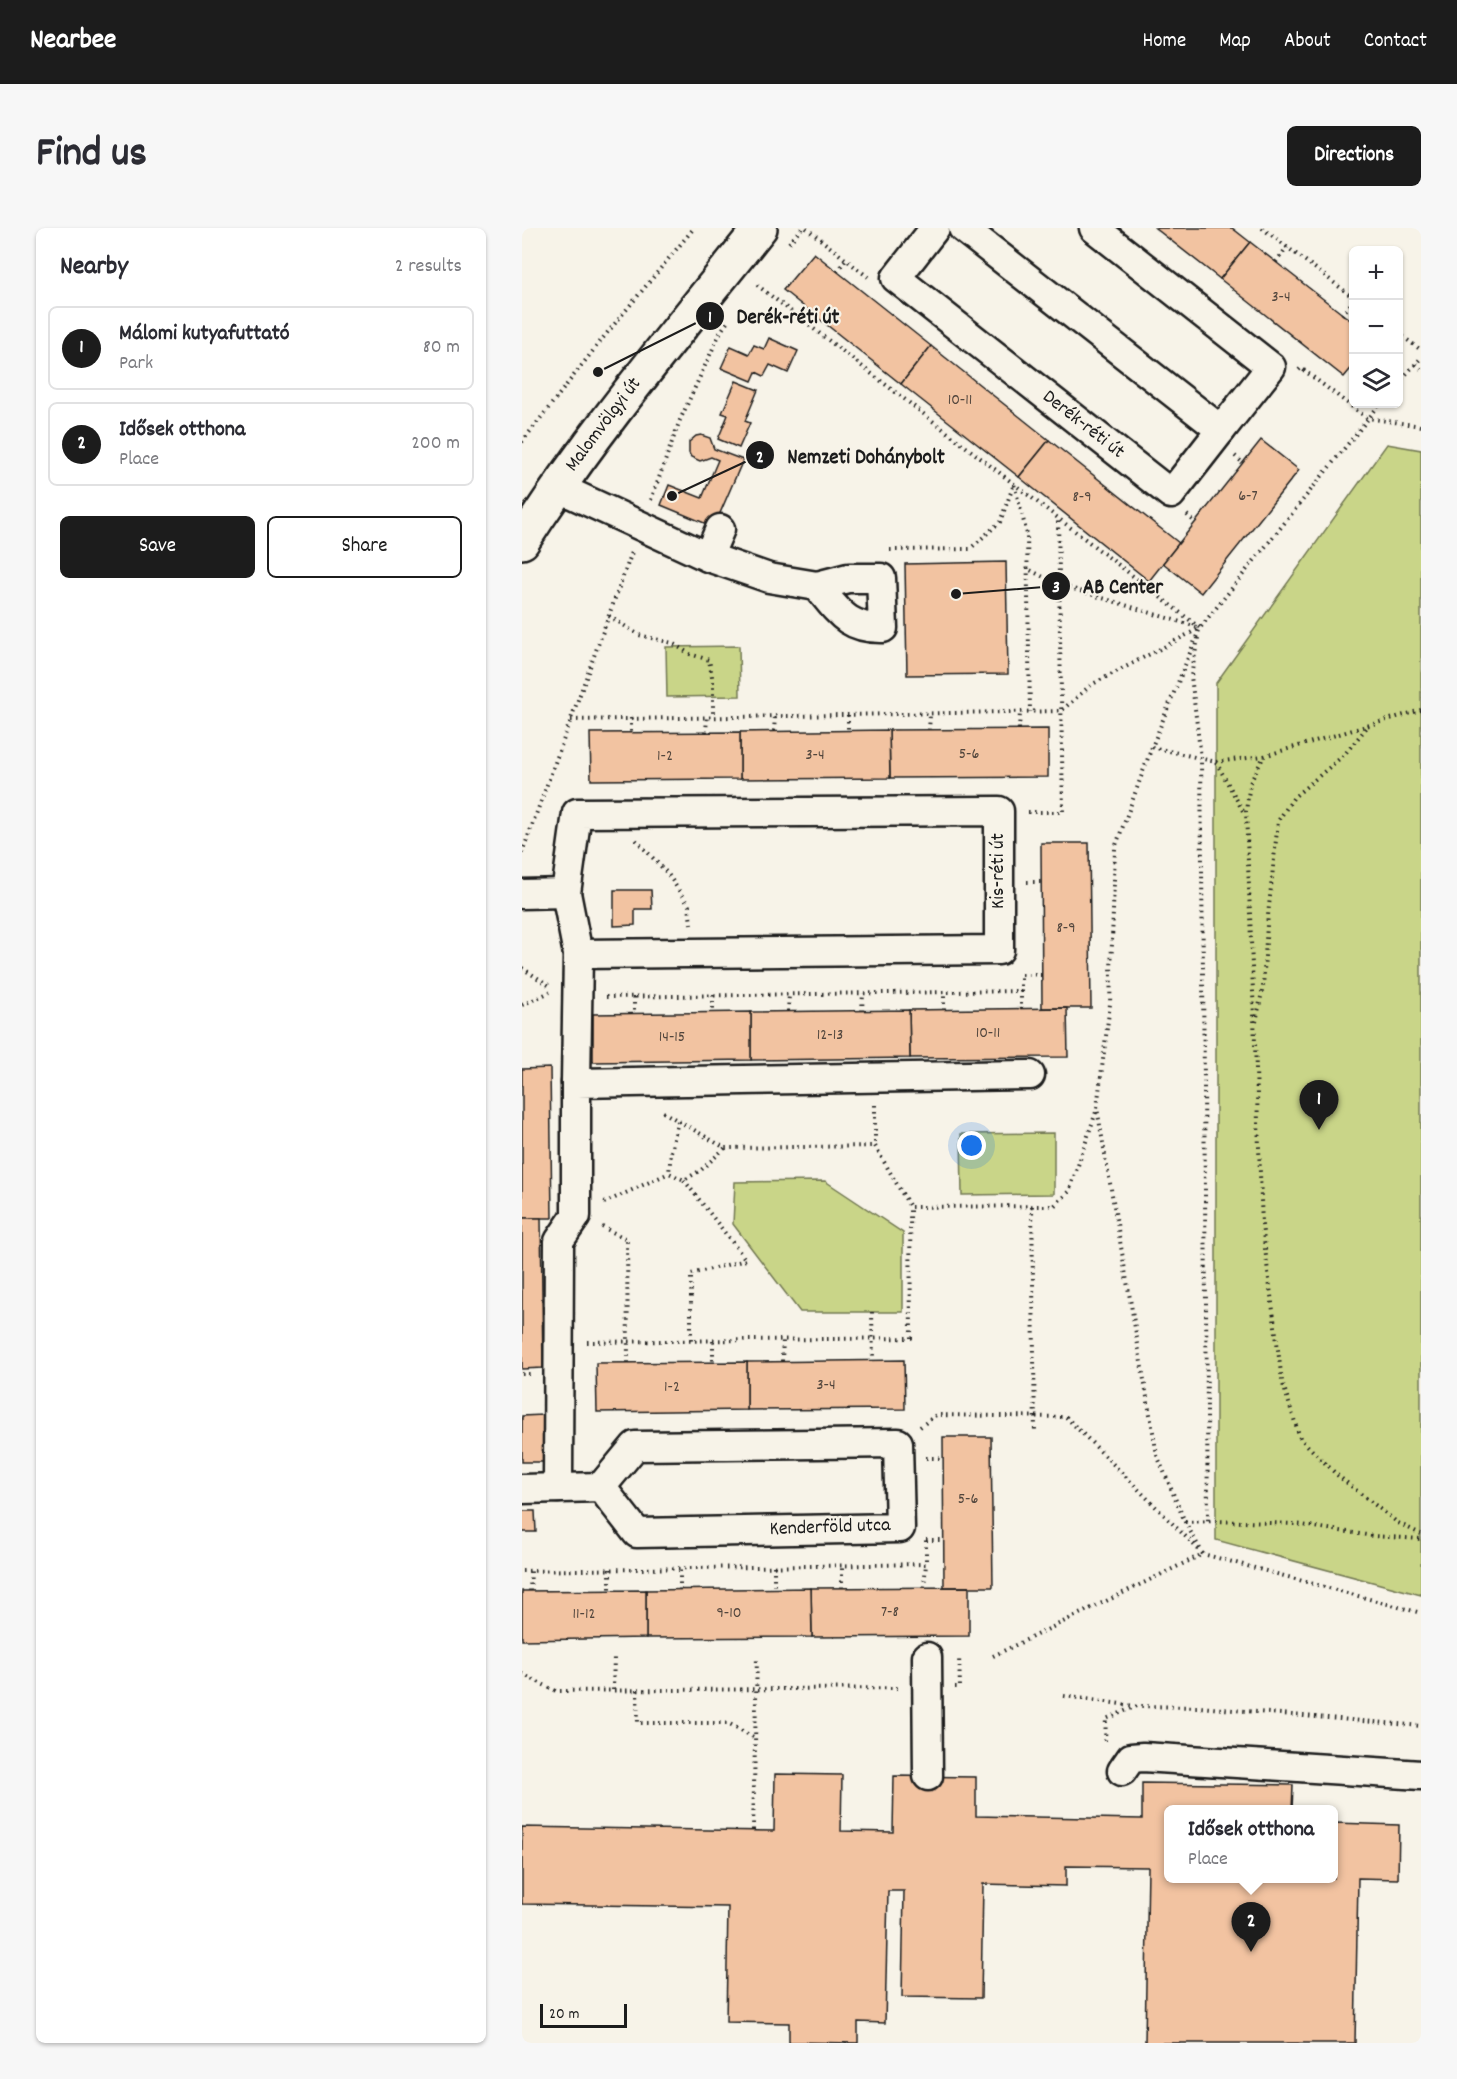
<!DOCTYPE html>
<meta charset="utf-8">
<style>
body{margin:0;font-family:Dekko,sans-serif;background:#f7f7f7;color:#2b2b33}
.controls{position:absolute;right:18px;top:18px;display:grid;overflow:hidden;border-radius:9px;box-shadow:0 2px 4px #0004}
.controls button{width:54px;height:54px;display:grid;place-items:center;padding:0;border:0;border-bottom:2px solid #e1e1e2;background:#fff;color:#2b2b33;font:30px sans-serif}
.scale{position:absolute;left:18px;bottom:15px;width:87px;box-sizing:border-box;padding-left:6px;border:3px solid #1c1c1c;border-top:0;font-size:16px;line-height:21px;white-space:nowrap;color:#1c1c1c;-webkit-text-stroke:4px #f7f3e8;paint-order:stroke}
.you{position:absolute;left:450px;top:918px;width:21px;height:21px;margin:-15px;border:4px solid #fff;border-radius:50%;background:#1a73e8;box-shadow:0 0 0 9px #1a73e833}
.badge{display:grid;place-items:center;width:39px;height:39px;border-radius:50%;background:#1c1c1c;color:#fff;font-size:20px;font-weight:700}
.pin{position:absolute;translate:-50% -50px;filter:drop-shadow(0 2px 3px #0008)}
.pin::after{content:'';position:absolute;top:32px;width:21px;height:18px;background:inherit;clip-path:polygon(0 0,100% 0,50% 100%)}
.popup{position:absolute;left:642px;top:1577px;width:174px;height:78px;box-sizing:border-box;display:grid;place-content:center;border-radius:9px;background:#fff;filter:drop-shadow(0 2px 4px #0005);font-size:20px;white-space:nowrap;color:#7c7c81}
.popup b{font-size:22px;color:#2b2b33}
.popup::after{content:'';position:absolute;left:50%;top:100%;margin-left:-12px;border:12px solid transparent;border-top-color:#fff}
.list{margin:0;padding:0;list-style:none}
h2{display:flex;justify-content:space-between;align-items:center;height:78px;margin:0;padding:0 24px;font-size:26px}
h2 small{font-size:20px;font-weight:400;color:#7c7c81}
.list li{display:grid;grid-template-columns:39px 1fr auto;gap:18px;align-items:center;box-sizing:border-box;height:84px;margin:0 12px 12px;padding:0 12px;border:2px solid #e1e1e2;border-radius:9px}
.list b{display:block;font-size:22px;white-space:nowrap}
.list p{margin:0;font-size:20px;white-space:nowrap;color:#7c7c81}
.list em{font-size:20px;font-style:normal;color:#7c7c81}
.actions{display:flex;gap:12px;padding:18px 24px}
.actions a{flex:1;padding:14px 0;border:2px solid #1c1c1c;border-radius:9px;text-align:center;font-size:21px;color:#1c1c1c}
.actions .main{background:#1c1c1c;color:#fff}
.icon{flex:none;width:33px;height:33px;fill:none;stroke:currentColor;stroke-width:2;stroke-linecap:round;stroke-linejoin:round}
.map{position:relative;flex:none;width:899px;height:1815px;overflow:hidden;border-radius:9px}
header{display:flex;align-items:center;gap:36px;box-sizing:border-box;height:84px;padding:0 30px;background:#1c1c1c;color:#fff}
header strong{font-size:28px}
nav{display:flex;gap:33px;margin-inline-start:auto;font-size:21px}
.intro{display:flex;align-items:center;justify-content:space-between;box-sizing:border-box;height:144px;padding:0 36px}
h1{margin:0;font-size:42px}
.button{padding:15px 27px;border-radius:9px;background:#1c1c1c;color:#fff;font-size:21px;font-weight:700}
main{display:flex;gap:36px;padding:0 36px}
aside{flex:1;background:#fff;border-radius:9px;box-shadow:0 2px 4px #0004}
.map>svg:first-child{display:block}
.green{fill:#c9d588;stroke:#727852;stroke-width:1.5}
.building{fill:#f2c3a1;stroke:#1c1c1c;stroke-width:1.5}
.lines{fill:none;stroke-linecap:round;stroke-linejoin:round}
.minor-casing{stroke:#1c1c1c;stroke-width:33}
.major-casing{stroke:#1c1c1c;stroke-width:38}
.path{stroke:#1c1c1c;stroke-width:4;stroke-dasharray:1.5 4.5;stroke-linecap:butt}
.minor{stroke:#f7f3e8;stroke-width:28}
.major{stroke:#f7f3e8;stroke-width:33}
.labels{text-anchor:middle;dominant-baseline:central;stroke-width:4.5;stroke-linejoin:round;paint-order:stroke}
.number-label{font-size:16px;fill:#52463d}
.street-label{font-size:20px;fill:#1c1c1c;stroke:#f7f3e8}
.leader{fill:none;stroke:#1c1c1c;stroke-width:2}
.callout-dot{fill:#1c1c1c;stroke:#f7f3e8;stroke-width:2}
.mark-label{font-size:18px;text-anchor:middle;font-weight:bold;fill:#fff}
.callout-label{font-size:21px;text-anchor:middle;font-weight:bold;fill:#1c1c1c;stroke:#f7f3e8;stroke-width:4.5;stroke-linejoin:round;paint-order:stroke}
</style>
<header>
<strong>Nearbee</strong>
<nav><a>Home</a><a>Map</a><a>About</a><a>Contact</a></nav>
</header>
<div class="intro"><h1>Find us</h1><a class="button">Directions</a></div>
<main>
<aside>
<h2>Nearby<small>2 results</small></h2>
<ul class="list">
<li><span class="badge">1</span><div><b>Málomi kutyafuttató</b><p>Park</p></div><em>80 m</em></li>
<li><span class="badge">2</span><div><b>Idősek otthona</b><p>Place</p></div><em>200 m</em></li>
</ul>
<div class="actions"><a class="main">Save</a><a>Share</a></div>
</aside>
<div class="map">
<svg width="899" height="1815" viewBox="0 0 899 1815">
<rect width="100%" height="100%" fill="#f7f3e8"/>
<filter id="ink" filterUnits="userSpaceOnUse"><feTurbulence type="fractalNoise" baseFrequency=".0167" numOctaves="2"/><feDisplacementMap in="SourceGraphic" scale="12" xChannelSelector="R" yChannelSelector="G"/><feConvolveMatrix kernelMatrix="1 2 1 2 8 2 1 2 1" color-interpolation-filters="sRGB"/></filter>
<g filter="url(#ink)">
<g class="green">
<path d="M 865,216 L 899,222 L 899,1367 L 694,1312 L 694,455 Z"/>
<path d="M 217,418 L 218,468 L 145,469 L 144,419 Z"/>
<path d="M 532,905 L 532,966 L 440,967 L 439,906 Z"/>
<path d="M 303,953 L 381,1005 L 381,1084 L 278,1084 L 211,996 L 213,954 Z"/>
</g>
<g class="building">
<path d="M 633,0 L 710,0 L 728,14 L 698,51 Z"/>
<path d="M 728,14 L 832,95 L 832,137 L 822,149 L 698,51 Z"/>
<path d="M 292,25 L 409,118 L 379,156 L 261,62 Z"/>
<path d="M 247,110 L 276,123 L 266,145 L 248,137 L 242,148 L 234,144 L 230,153 L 199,140 L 209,118 L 227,126 L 232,117 L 242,121 Z"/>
<path d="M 409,118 L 527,212 L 497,249 L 379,156 Z"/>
<path d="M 214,153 L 236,162 L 223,193 L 228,195 L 217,220 L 196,211 L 206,187 L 200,185 Z"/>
<path d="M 179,207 L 188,210 L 192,221 L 221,232 L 192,299 L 139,277 L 147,257 L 180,270 L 196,232 L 189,229 L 178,233 L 169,229 L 167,225 L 167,214 L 174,208 Z"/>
<path d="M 527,212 L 657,315 L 627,353 L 497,249 Z"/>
<path d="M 739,212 L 777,242 L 679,365 L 641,335 Z"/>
<path d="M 484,334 L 486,446 L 385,447 L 383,336 Z"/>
<path d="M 526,501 L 526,549 L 368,550 L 367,502 Z"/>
<path d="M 367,502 L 368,550 L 218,551 L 218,504 Z"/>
<path d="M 218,504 L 218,551 L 69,552 L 68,505 Z"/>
<path d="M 519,615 L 567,615 L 569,780 L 520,780 Z"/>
<path d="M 92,662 L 129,662 L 130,681 L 113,681 L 113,697 L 92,698 Z"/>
<path d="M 545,780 L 546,829 L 388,830 L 387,782 Z"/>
<path d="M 387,782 L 388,830 L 229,832 L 229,784 Z"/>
<path d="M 229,784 L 229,832 L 71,834 L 71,786 Z"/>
<path d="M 28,840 L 30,990 L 0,990 L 0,841 Z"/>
<path d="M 0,990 L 19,990 L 21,1140 L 0,1141 Z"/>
<path d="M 382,1132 L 383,1181 L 225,1182 L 225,1134 Z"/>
<path d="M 225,1134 L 225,1182 L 75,1184 L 74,1135 Z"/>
<path d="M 21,1187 L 22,1234 L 0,1234 L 0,1188 Z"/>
<path d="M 421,1209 L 469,1209 L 471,1359 L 422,1359 Z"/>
<path d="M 0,1283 L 13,1283 L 14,1304 L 0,1304 Z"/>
<path d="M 447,1359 L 447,1408 L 290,1409 L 289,1360 Z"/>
<path d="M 289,1360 L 290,1409 L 124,1410 L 124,1362 Z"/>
<path d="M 124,1362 L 124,1410 L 0,1412 L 0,1363 Z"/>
<path d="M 253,1546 L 320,1547 L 319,1603 L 371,1604 L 372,1548 L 454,1549 L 454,1588 L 620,1591 L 620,1555 L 771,1557 L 770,1582 L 646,1582 L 646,1650 L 812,1650 L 812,1595 L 877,1597 L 876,1651 L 836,1650 L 833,1815 L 623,1815 L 626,1639 L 544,1638 L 544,1658 L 461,1656 L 459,1770 L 380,1769 L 382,1663 L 366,1663 L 363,1795 L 336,1794 L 336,1815 L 267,1814 L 267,1795 L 204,1794 L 206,1679 L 0,1676 L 0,1599 L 252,1603 Z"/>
</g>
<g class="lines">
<defs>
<g id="minor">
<path d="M 413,0 L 374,50 L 649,266 L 699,202"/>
<path d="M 441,0 L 699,202 L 749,139 L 572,0"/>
<path d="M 35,259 L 186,329 L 247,350 L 295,358 C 316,383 325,401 361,400 L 359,350 L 326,350 L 295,358"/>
<path d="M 186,329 L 198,301"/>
<path d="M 477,583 L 477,722 L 56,726 L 44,665 L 55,585 Z"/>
<path d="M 0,666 L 44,665"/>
<path d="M 54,855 L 56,726"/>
<path d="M 36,1260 L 37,1013 L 54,988 L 54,855 L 508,847"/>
<path d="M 0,1261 L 79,1259 L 113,1218 L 376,1215 L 378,1300 L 115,1305 L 79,1259"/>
<path d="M 405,1429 L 406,1548"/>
<path d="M 600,1543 L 609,1530 L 621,1529 L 899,1547"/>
</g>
<path id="major" d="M 0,314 C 71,203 156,103 238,0"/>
</defs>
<use href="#minor" class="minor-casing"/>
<use href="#major" class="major-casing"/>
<g class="path">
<path d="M 284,0 L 346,49"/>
<path d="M 740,0 L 832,70"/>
<path d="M 267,15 L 280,0"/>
<path d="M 754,34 L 765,19"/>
<path d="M 315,43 L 324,32"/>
<path d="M 235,57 L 678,400 L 535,356 L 506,341"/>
<path d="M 820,87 L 832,72"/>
<path d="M 876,105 L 899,122"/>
<path d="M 894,136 L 899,141"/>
<path d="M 777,142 L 779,140 L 845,190 L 899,198"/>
<path d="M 876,155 L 899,130"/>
<path d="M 0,214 L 81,110 L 172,0"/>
<path d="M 713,228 L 721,235"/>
<path d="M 129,272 L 158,192 L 199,103 L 207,92"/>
<path d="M 665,287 L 674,295"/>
<path d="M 368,322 L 448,321 L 478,294 L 492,256 L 505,306 L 508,484"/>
<path d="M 87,388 L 117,407 L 150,415 L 168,426 L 187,432 L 191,454 L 191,489"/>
<path d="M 676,410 L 669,448 L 679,530 L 686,1293"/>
<path d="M 899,482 L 742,528 L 728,555 L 724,583 L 740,997 L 760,1153 L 778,1210 L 815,1247 L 876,1295 L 899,1306"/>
<path d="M 326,487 L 326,503"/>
<path d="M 109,490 L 109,505"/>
<path d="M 49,492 L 539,483 L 569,457 L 678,400"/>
<path d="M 497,501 L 498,484"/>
<path d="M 407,502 L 408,486"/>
<path d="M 252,503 L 253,488"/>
<path d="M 184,504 L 185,489"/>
<path d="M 630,519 L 694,534 L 722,585"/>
<path d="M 694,534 L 742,528"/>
<path d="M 506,584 L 541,584 L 536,290"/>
<path d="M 114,612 L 146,646 L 167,678 L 169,696"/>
<path d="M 0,625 L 110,324"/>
<path d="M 505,654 L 519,654"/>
<path d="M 0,740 L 28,758"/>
<path d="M 499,763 L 499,781"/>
<path d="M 191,767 L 191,784"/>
<path d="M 84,769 L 499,763 L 499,747 L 520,747"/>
<path d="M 112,769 L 112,785"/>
<path d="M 0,777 L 28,764"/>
<path d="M 422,782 L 422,764"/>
<path d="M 266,783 L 267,766"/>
<path d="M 340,783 L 341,765"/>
<path d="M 734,794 L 741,759 L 745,697 L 756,593 L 772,569 L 822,527 L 846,498"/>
<path d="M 353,877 L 353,918"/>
<path d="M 141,884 L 203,920 L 353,918 L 388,979"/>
<path d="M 156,893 L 149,924 L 147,945 L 162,952 L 179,942 L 203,920"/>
<path d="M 162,952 L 224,1032 L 169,1046 L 169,1113"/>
<path d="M 82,975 L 147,945"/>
<path d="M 510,978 L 513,1206"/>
<path d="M 80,999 L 105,1011 L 106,1135"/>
<path d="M 350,1084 L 351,1132"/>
<path d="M 191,1113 L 191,1134"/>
<path d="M 65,1114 L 389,1110 L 388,979 L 532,978 L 547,964 L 575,881"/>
<path d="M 260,1133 L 261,1112"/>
<path d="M 0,1146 L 8,1146"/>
<path d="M 398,1199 L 414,1187 L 544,1189 L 681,1326 L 899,1385"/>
<path d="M 404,1230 L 421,1230"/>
<path d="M 663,1294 L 694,1293 L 774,1296 L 851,1308 L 899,1311"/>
<path d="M 404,1312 L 422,1312"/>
<path d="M 681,1326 L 663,1294 L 635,1227 L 575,880 L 588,776 L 593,620 L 630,519 L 678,400 L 858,176"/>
<path d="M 252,1338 L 252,1361"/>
<path d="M 88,1341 L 88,1362"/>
<path d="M 0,1343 L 404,1336 L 404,1312"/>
<path d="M 402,1359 L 404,1336"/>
<path d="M 320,1360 L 320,1337"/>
<path d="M 158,1362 L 158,1340"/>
<path d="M 8,1363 L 9,1343"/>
<path d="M 471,1428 L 681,1326"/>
<path d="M 0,1446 L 34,1463 L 378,1460"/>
<path d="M 433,1459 L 438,1459 L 437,1428"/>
<path d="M 91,1462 L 92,1429"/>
<path d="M 115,1462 L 116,1495 L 206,1495 L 233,1510"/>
<path d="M 542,1468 L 613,1478"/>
<path d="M 583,1513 L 584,1491 L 615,1478 L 677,1479 L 899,1498"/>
<path d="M 231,1602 L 235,1429"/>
</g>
<use href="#minor" class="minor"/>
<use href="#major" class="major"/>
</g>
</g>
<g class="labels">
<g class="number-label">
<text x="759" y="69">3-4</text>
<text x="438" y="172">10-11</text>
<text x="726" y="268">6-7</text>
<text x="560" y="269">8-9</text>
<text x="447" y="526">5-6</text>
<text x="293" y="527">3-4</text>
<text x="143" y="528">1-2</text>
<text x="544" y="700">8-9</text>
<text x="466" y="805">10-11</text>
<text x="308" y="807">12-13</text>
<text x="150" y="809">14-15</text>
<text x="304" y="1157">3-4</text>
<text x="150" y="1159">1-2</text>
<text x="446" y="1271">5-6</text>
<text x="368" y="1384">7-8</text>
<text x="207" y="1385">9-10</text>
<text x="62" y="1386">11-12</text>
</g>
<g class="street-label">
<text transform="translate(82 197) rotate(-53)">Malomvölgyi út</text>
<text transform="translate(561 197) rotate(38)">Derék-réti út</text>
<text transform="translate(477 643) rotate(-90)">Kis-réti út</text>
<text transform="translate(308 1300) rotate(-2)">Kenderföld utca</text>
</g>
</g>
<path class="leader" d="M76 144L188 88M150 268L238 227M434 366L534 358"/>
<g class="callout-dot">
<circle cx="76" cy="144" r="6"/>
<circle cx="150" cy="268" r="6"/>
<circle cx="434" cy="366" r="6"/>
<circle cx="188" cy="88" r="15"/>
<circle cx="238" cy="227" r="15"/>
<circle cx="534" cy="358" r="15"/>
</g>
<g class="mark-label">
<text x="188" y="94">1</text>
<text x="238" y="234">2</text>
<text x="534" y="364">3</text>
</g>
<g class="callout-label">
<text x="266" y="95">Derék-réti út</text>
<text x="344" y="235">Nemzeti Dohánybolt</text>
<text x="601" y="365">AB Center</text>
</g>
</svg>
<div class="controls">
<button>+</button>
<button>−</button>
<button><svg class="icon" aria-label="layers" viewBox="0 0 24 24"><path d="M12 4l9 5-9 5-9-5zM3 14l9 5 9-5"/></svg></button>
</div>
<div class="scale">20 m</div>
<div class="you"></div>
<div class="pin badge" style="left:797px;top:902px">1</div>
<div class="pin badge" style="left:729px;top:1724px">2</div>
<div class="popup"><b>Idősek otthona</b>Place</div>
</div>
</main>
